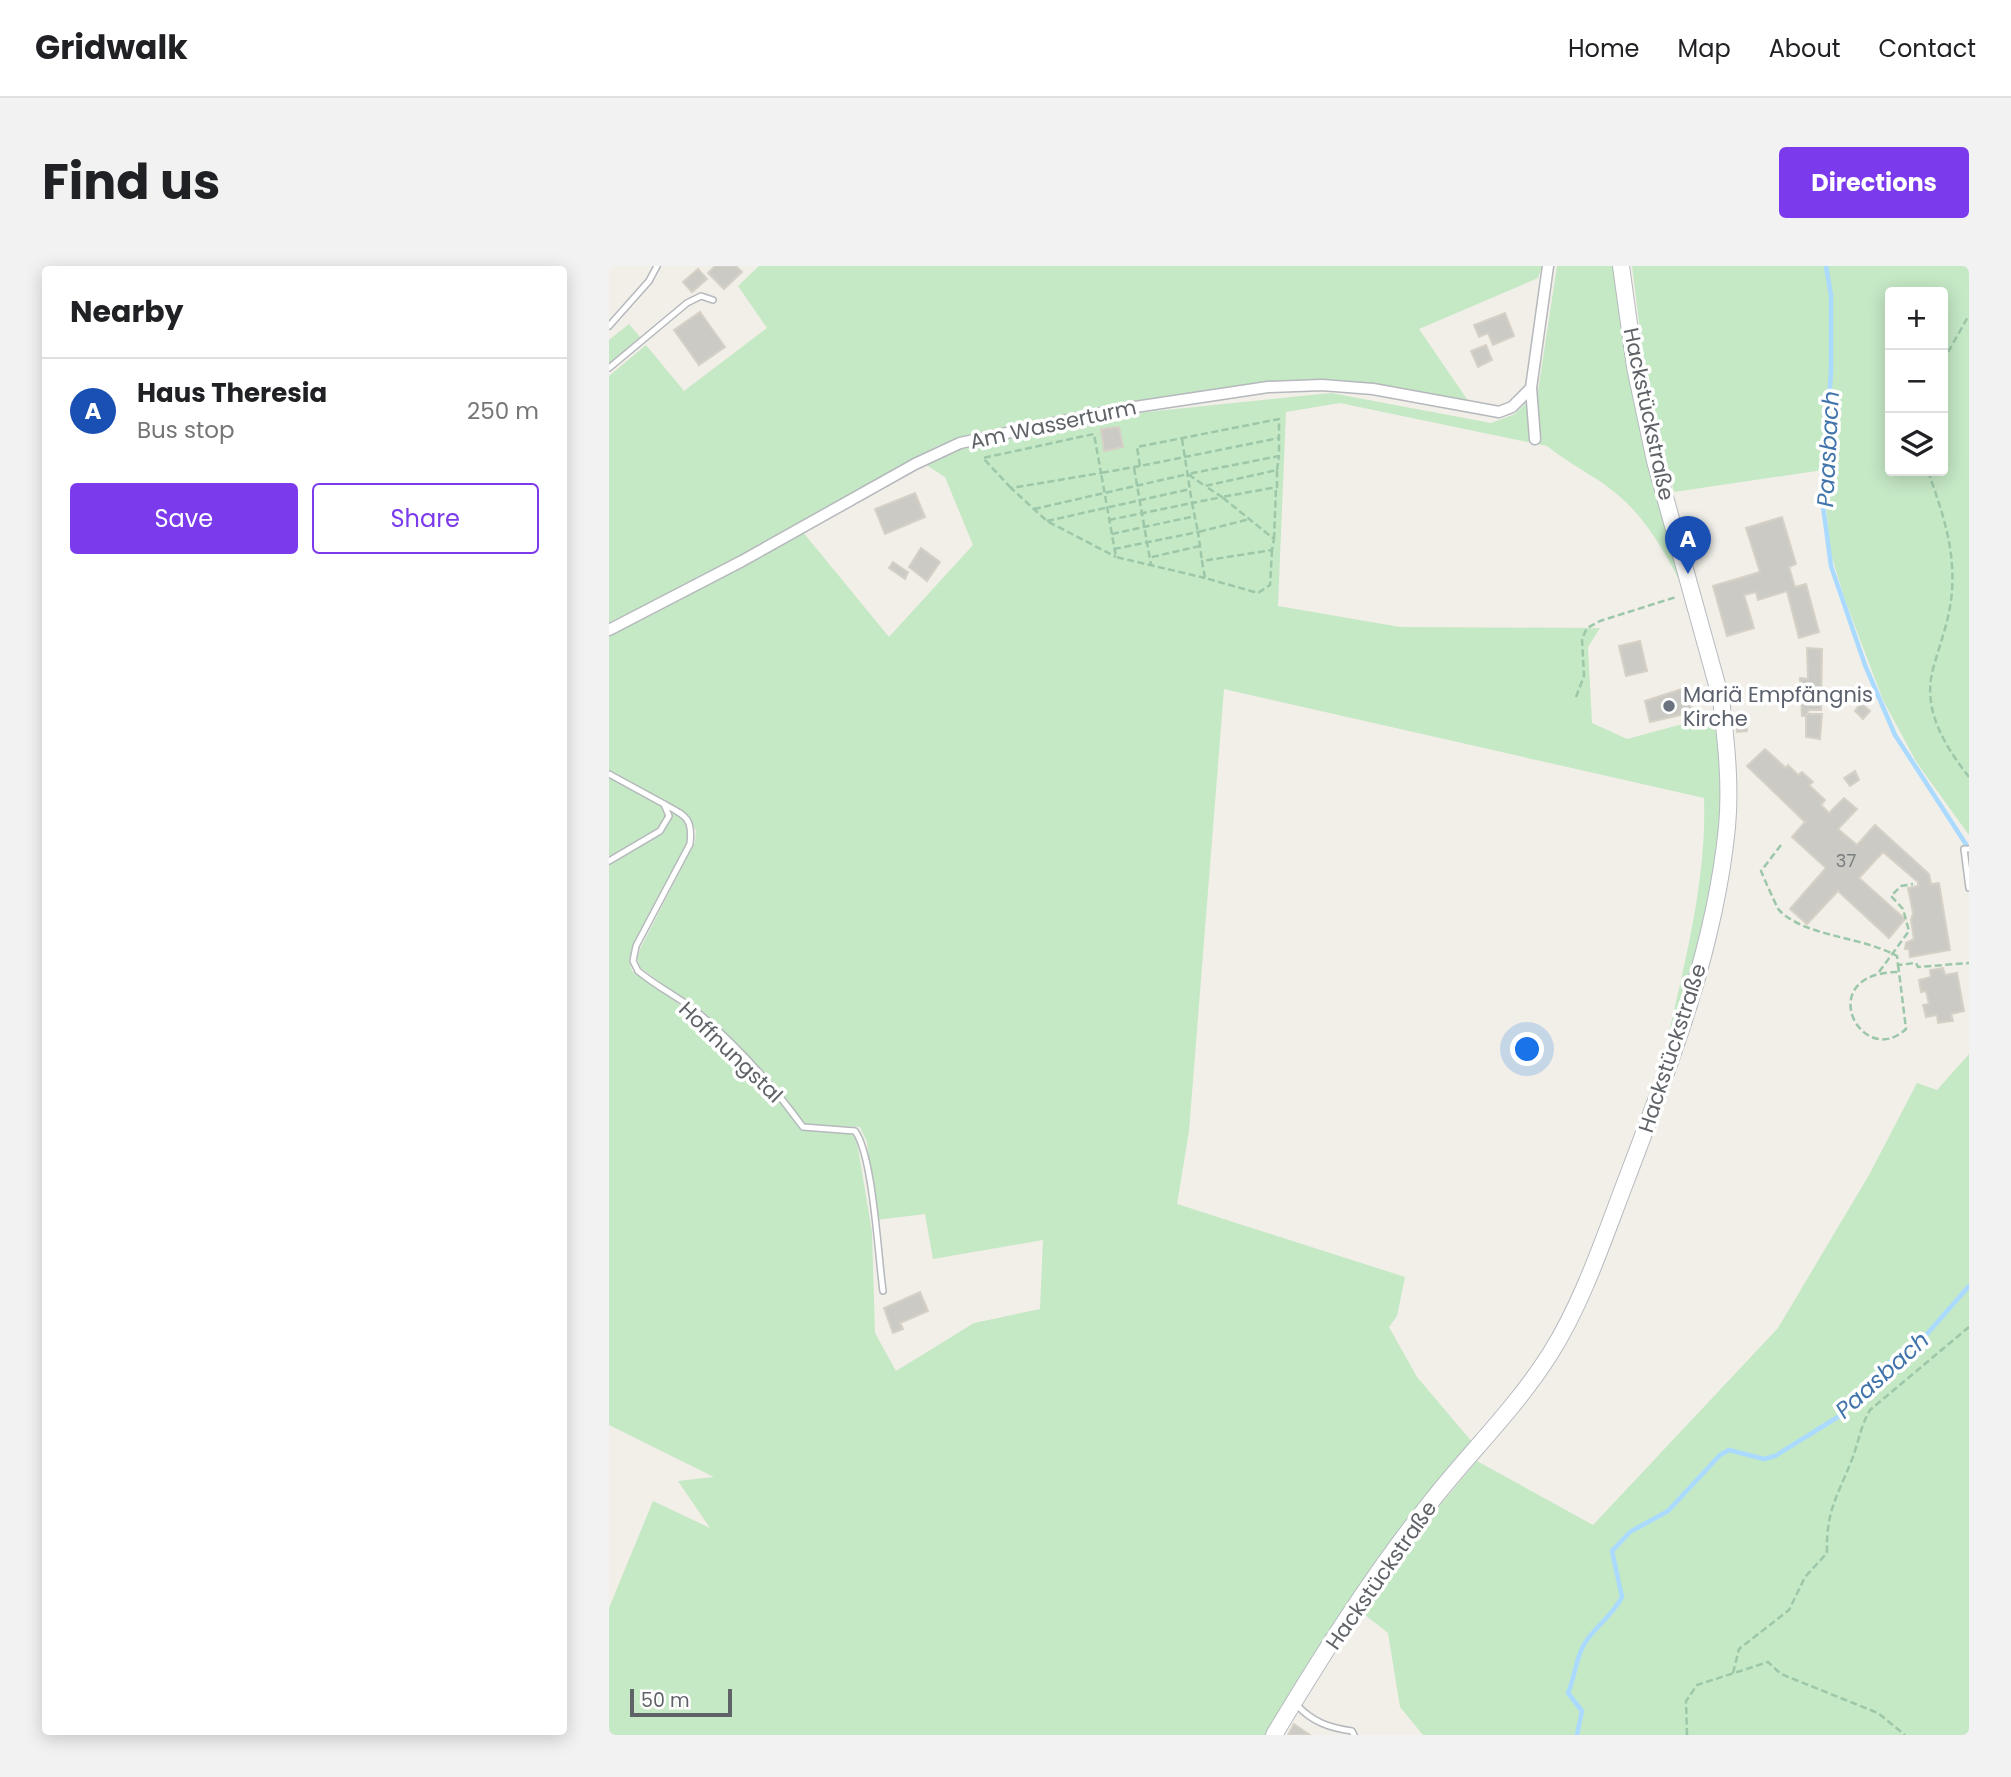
<!DOCTYPE html>
<meta charset="utf-8">
<style>
body{margin:0;font-family:Poppins,sans-serif;background:#f2f2f2;color:#202124}
.controls{position:absolute;right:21px;top:21px;display:grid;overflow:hidden;border-radius:7px;box-shadow:0 4px 18px #0003}
.controls button{width:63px;height:63px;display:grid;place-items:center;padding:0;border:0;border-bottom:2px solid #e0e0e0;background:#fff;color:#202124;font:35px sans-serif}
.scale{position:absolute;left:21px;bottom:18px;width:102px;box-sizing:border-box;padding-left:7px;border:4px solid #5f6368;border-top:0;font-size:19px;line-height:24px;white-space:nowrap;color:#5f6368;-webkit-text-stroke:5px #fff;paint-order:stroke}
.you{position:absolute;left:919px;top:784px;width:24px;height:24px;margin:-18px;border:5px solid #fff;border-radius:50%;background:#1a73e8;box-shadow:0 0 0 10px #1a73e833}
.badge{display:grid;place-items:center;width:46px;height:46px;border-radius:50%;background:#7c3aed;color:#fff;font-size:23px;font-weight:700}
.pin{position:absolute;translate:-50% -58px;filter:drop-shadow(0 2px 4px #0008)}
.pin::after{content:'';position:absolute;top:37px;width:24px;height:21px;background:inherit;clip-path:polygon(0 0,100% 0,50% 100%)}
.list{margin:0;padding:0;list-style:none}
h2{display:flex;justify-content:space-between;align-items:center;height:91px;margin:0;padding:0 28px;font-size:30px}
h2 small{font-size:23px;font-weight:400;color:#757577}
.list li{display:grid;grid-template-columns:46px 1fr auto;gap:21px;align-items:center;box-sizing:border-box;height:105px;padding:0 28px;border-top:2px solid #e0e0e0}
.list b{display:block;font-size:26px;white-space:nowrap}
.list p{margin:0;font-size:23px;white-space:nowrap;color:#757577}
.list em{font-size:23px;font-style:normal;color:#757577}
.actions{display:flex;gap:14px;padding:21px 28px}
.actions a{flex:1;padding:16px 0;border:2px solid #7c3aed;border-radius:7px;text-align:center;font-size:24px;color:#7c3aed}
.actions .main{background:#7c3aed;color:#fff}
.icon{flex:none;width:38px;height:38px;fill:none;stroke:currentColor;stroke-width:2;stroke-linecap:round;stroke-linejoin:round}
.map{position:relative;flex:none;width:1360px;height:1469px;overflow:hidden;border-radius:7px}
header{display:flex;align-items:center;gap:42px;box-sizing:border-box;height:98px;padding:0 35px;background:#fff;border-bottom:2px solid #e0e0e0}
header strong{font-size:33px}
nav{display:flex;gap:38px;margin-inline-start:auto;font-size:24px}
.intro{display:flex;align-items:center;justify-content:space-between;box-sizing:border-box;height:168px;padding:0 42px}
h1{margin:0;font-size:49px}
.button{padding:18px 32px;border-radius:7px;background:#7c3aed;color:#fff;font-size:24px;font-weight:700}
main{display:flex;gap:42px;padding:0 42px}
aside{flex:1;background:#fff;border-radius:7px;box-shadow:0 4px 18px #0003}
.map>svg:first-child{display:block}
.green{fill:#c5e8c5;fill-rule:evenodd}
.lines{fill:none;stroke-linecap:round;stroke-linejoin:round}
.stream{stroke:#aadaff;stroke-width:4.5}
.building{fill:#cccac5;stroke:#d6d1c6;stroke-width:2}
.lane-casing{stroke:#b5b8bc;stroke-width:8}
.street-casing{stroke:#b5b8bc;stroke-width:13}
.secondary-casing{stroke:#b6babf;stroke-width:18}
.path{stroke:#9cc7a9;stroke-width:2.5;stroke-dasharray:7 3.5;stroke-linecap:butt}
.lane{stroke:#fff;stroke-width:5}
.street{stroke:#fff;stroke-width:10}
.secondary{stroke:#fff;stroke-width:16}
.worship-dot{fill:#6b7280;stroke:#fff;stroke-width:2.5}
.labels{text-anchor:middle;dominant-baseline:central;stroke-width:7;stroke-linejoin:round;paint-order:stroke}
.number-label{font-size:18px;fill:#7a7d7f}
.street-label{font-size:21px;fill:#5f6368;stroke:#fff}
.worship-label{font-size:21px;fill:#5b616d;stroke:#fff;text-anchor:start}
.water-label{font-size:23px;font-style:italic;fill:#4174aa;stroke:#fff}
</style>
<header>
<strong>Gridwalk</strong>
<nav><a>Home</a><a>Map</a><a>About</a><a>Contact</a></nav>
</header>
<div class="intro"><h1>Find us</h1><a class="button">Directions</a></div>
<main>
<aside>
<h2>Nearby<small></small></h2>
<ul class="list">
<li><span class="badge" style="background:#1a4fb4">A</span><div><b>Haus Theresia</b><p>Bus stop</p></div><em>250 m</em></li>
</ul>
<div class="actions"><a class="main">Save</a><a>Share</a></div>
</aside>
<div class="map">
<svg width="1360" height="1469" viewBox="0 0 1360 1469">
<rect width="100%" height="100%" fill="#f1efe8"/>
<g class="green">
<path d="M 150,0 L 933,0 L 929,12 L 810,63 L 862,139 L 722,113 L 544,132 L 362,168 L 326,181 L 32,344 L 0,358 L 0,110 L 37,79 L 75,125 L 158,62 L 129,20 Z"/>
<path d="M 948,0 L 1005,0 L 1028,150 L 1077,327 C 1059,292 1040,255 1009,229 C 987,210 960,198 938,180 L 731,137 L 677,146 L 669,340 L 791,361 L 991,362 L 979,381 L 983,457 L 1018,473 L 1107,449 C 1129,556 1090,684 1056,785 C 1074,702 1098,618 1095,532 L 615,423 L 580,865 L 568,938 L 796,1011 L 788,1050 L 780,1061 L 808,1111 L 864,1177 L 800,1252 L 743,1336 L 662,1469 L 0,1469 L 0,1342 L 44,1235 L 101,1262 L 69,1215 L 105,1211 L 0,1159 L 0,597 L 54,565 L 63,551 L 61,545 C 78,551 81,560 79,577 L 24,678 L 20,695 L 23,705 L 87,750 L 167,830 L 192,864 L 243,868 L 248,876 L 263,966 L 266,1067 L 287,1105 L 365,1057 L 431,1043 L 434,974 L 324,993 L 316,948 L 267,954 L 258,876 L 251,861 L 195,859 L 151,802 L 103,755 L 32,702 L 28,692 L 32,681 L 86,576 L 87,565 L 79,549 L 0,505 L 0,369 L 41,350 L 193,265 L 280,371 L 364,279 L 336,211 L 316,198 L 361,180 L 518,148 L 722,127 L 882,157 L 906,148 L 929,125 Z"/>
<path d="M 1023,0 L 1360,0 L 1360,569 L 1308,497 L 1274,434 L 1236,334 L 1221,285 L 1214,204 L 1065,226 L 1037,112 ZM 1281,26 L 1334,26 L 1334,205 L 1281,205 Z"/>
<path d="M 20,58 L 31,71 L 0,97 L 0,74 Z"/>
<path d="M 0,511 L 52,539 L 57,550 L 51,562 L 0,591 Z"/>
<path d="M 1360,788 L 1360,1469 L 814,1469 L 791,1441 L 779,1367 L 751,1345 L 805,1270 L 868,1195 L 984,1259 L 1169,1062 L 1260,909 L 1308,817 L 1328,824 Z"/>
</g>
<g class="lines">
<g class="stream">
<path d="M 1217,0 L 1222,29 L 1222,104 L 1214,240 L 1222,300 L 1256,399 L 1286,469 L 1360,583"/>
<path d="M 968,1469 L 973,1445 L 959,1427 C 967,1408 967,1386 981,1370 C 992,1356 1004,1348 1013,1331 L 1003,1285 L 1021,1266 L 1059,1245 L 1111,1189 L 1120,1184 L 1155,1193 L 1166,1190 L 1232,1149 L 1274,1101 L 1318,1068 L 1360,1020"/>
</g>
</g>
<g class="building">
<path d="M 106,0 L 127,0 L 133,6 L 115,23 L 99,7 Z"/>
<path d="M 89,3 L 98,13 L 83,26 L 74,16 Z"/>
<path d="M 91,46 L 116,81 L 90,99 L 65,64 Z"/>
<path d="M 896,47 L 905,70 L 884,79 L 879,67 L 870,71 L 865,59 Z"/>
<path d="M 877,79 L 883,94 L 869,101 L 862,85 Z"/>
<path d="M 510,161 L 514,181 L 495,185 L 492,163 Z"/>
<path d="M 306,227 L 316,251 L 276,268 L 266,243 Z"/>
<path d="M 1173,251 L 1187,298 L 1180,301 L 1186,321 L 1197,318 L 1210,366 L 1190,372 L 1178,325 L 1149,334 L 1147,326 L 1135,329 L 1145,362 L 1118,370 L 1104,320 L 1151,306 L 1137,262 Z"/>
<path d="M 312,282 L 331,296 L 318,315 L 300,301 Z"/>
<path d="M 284,296 L 299,306 L 296,313 L 280,302 Z"/>
<path d="M 1031,375 L 1038,405 L 1017,410 L 1010,380 Z"/>
<path d="M 1198,382 L 1213,383 L 1212,444 L 1199,444 L 1198,450 L 1193,450 L 1191,412 L 1199,413 Z"/>
<path d="M 1076,422 L 1084,446 L 1041,456 L 1036,435 Z"/>
<path d="M 1252,437 L 1261,445 L 1254,453 L 1246,445 Z"/>
<path d="M 1197,448 L 1213,448 L 1211,473 L 1197,471 Z"/>
<path d="M 1136,450 L 1138,465 L 1128,466 L 1127,451 Z"/>
<path d="M 1156,483 L 1177,502 L 1179,499 L 1189,509 L 1193,506 L 1204,516 L 1200,519 L 1216,534 L 1212,539 L 1220,547 L 1235,532 L 1248,543 L 1229,563 L 1248,579 L 1266,559 L 1320,608 L 1322,618 L 1330,617 L 1341,684 L 1301,691 L 1300,683 L 1296,683 L 1297,677 L 1305,673 L 1302,654 L 1304,647 L 1299,622 L 1309,620 L 1309,616 L 1274,586 L 1250,612 L 1296,653 L 1280,672 L 1229,625 L 1198,658 L 1181,643 L 1217,602 L 1183,571 L 1196,556 L 1138,500 Z"/>
<path d="M 1246,505 L 1250,514 L 1241,520 L 1235,512 Z"/>
<path d="M 1334,702 L 1336,709 L 1348,707 L 1355,745 L 1342,748 L 1344,755 L 1329,757 L 1328,749 L 1317,751 L 1314,739 L 1320,738 L 1317,725 L 1312,726 L 1310,714 L 1322,711 L 1321,704 Z"/>
<path d="M 311,1026 L 319,1045 L 291,1057 L 294,1063 L 284,1067 L 275,1042 Z"/>
<path d="M 685,1458 L 701,1469 L 679,1469 Z"/>
</g>
<g class="lines">
<defs>
<g id="lane">
<path d="M 0,60 L 40,15 L 48,0"/>
<path d="M 0,102 L 78,37 L 92,30 L 104,34"/>
<path d="M 0,508 L 55,538 L 60,550 L 51,565 L 0,595"/>
<path d="M 55,538 C 77,550 84,552 81,578 L 27,680 L 24,695 L 29,705 C 47,720 69,731 87,745 C 127,778 164,820 194,861 L 246,865 C 264,889 269,990 274,1025"/>
<path d="M 1360,583 L 1355,583 L 1360,622"/>
<path d="M 688,1439 C 703,1456 721,1462 743,1465 L 745,1469"/>
</g>
<g id="street">
<path d="M 922,122 L 926,173"/>
<path d="M 0,364 L 133,295 L 306,198 L 351,177 L 506,144 L 659,121 L 713,119 L 764,123 L 890,146 L 903,141 L 922,122 L 939,0"/>
</g>
<path id="secondary" d="M 665,1469 C 713,1389 763,1310 821,1237 C 860,1187 907,1142 941,1088 C 974,1036 996,969 1018,912 C 1061,799 1106,683 1118,561 C 1122,518 1117,475 1112,433 L 1046,195 L 1026,101 L 1012,0"/>
</defs>
<use href="#lane" class="lane-casing"/>
<use href="#street" class="street-casing"/>
<use href="#secondary" class="secondary-casing"/>
<g class="path">
<path d="M 1334,95 L 1360,49"/>
<path d="M 573,173 L 583,237 L 613,231 L 596,220"/>
<path d="M 531,200 L 492,207 L 507,291 L 596,312"/>
<path d="M 525,202 L 542,299"/>
<path d="M 668,204 L 670,190"/>
<path d="M 1319,205 C 1333,245 1346,281 1343,325 C 1341,353 1331,377 1324,403 C 1313,444 1336,480 1360,511"/>
<path d="M 402,222 L 374,192 L 485,168 L 492,207 L 402,222 L 438,255 L 507,291"/>
<path d="M 425,243 L 579,208"/>
<path d="M 500,254 L 583,237 L 589,266 L 641,253"/>
<path d="M 438,255 L 581,223"/>
<path d="M 503,268 L 586,250"/>
<path d="M 665,273 L 667,221"/>
<path d="M 505,283 L 589,266 L 593,295"/>
<path d="M 663,284 L 661,319 L 649,327 L 596,312 L 593,295 L 663,284 L 665,273 L 613,231 L 668,221 L 668,204 L 596,220 L 579,208 L 670,190 L 670,153 L 528,181 L 531,200 L 670,172"/>
<path d="M 543,291 L 591,280"/>
<path d="M 967,431 L 975,410 L 973,373 L 978,362 L 991,355 L 1067,331"/>
<path d="M 1172,579 L 1152,605 C 1155,612 1168,642 1170,644 C 1196,671 1252,670 1288,690 L 1289,699 L 1307,697 L 1309,701 L 1360,697"/>
<path d="M 1289,699 L 1290,706 L 1297,763 C 1252,805 1202,706 1290,706"/>
<path d="M 1270,706 L 1300,665 L 1294,643 L 1282,630 L 1292,620 L 1304,618"/>
<path d="M 1124,1407 L 1130,1383 L 1180,1344 L 1196,1311 L 1218,1287 C 1217,1246 1227,1233 1242,1196 C 1249,1179 1251,1161 1261,1144 L 1360,1061"/>
<path d="M 1078,1469 L 1077,1435 L 1088,1419 L 1159,1396 L 1172,1408 L 1269,1447 L 1296,1469"/>
</g>
<use href="#lane" class="lane"/>
<use href="#street" class="street"/>
<use href="#secondary" class="secondary"/>
</g>
<circle class="worship-dot" cx="1060" cy="440" r="7"/>
<g class="labels">
<g class="number-label">
<text x="1237" y="594">37</text>
</g>
<g class="street-label">
<text transform="translate(1040 148) rotate(78)">Hackstückstraße</text>
<text transform="translate(444 158) rotate(-12)">Am Wasserturm</text>
<text transform="translate(1063 782) rotate(-72)">Hackstückstraße</text>
<text transform="translate(122 786) rotate(44)">Hoffnungstal</text>
<text transform="translate(772 1309) rotate(-55)">Hackstückstraße</text>
</g>
<g class="worship-label">
<text x="1074" y="428">Mariä Empfängnis<tspan x="1074" dy="24">Kirche</tspan></text>
</g>
<g class="water-label">
<text transform="translate(1219 183) rotate(-87)">Paasbach</text>
<text transform="translate(1273 1109) rotate(-42)">Paasbach</text>
</g>
</g>
</svg>
<div class="controls">
<button>+</button>
<button>−</button>
<button><svg class="icon" aria-label="layers" viewBox="0 0 24 24"><path d="M12 4l9 5-9 5-9-5zM3 14l9 5 9-5"/></svg></button>
</div>
<div class="scale">50 m</div>
<div class="you"></div>
<div class="pin badge" style="left:1079px;top:308px;background:#1a4fb4">A</div>
</div>
</main>
